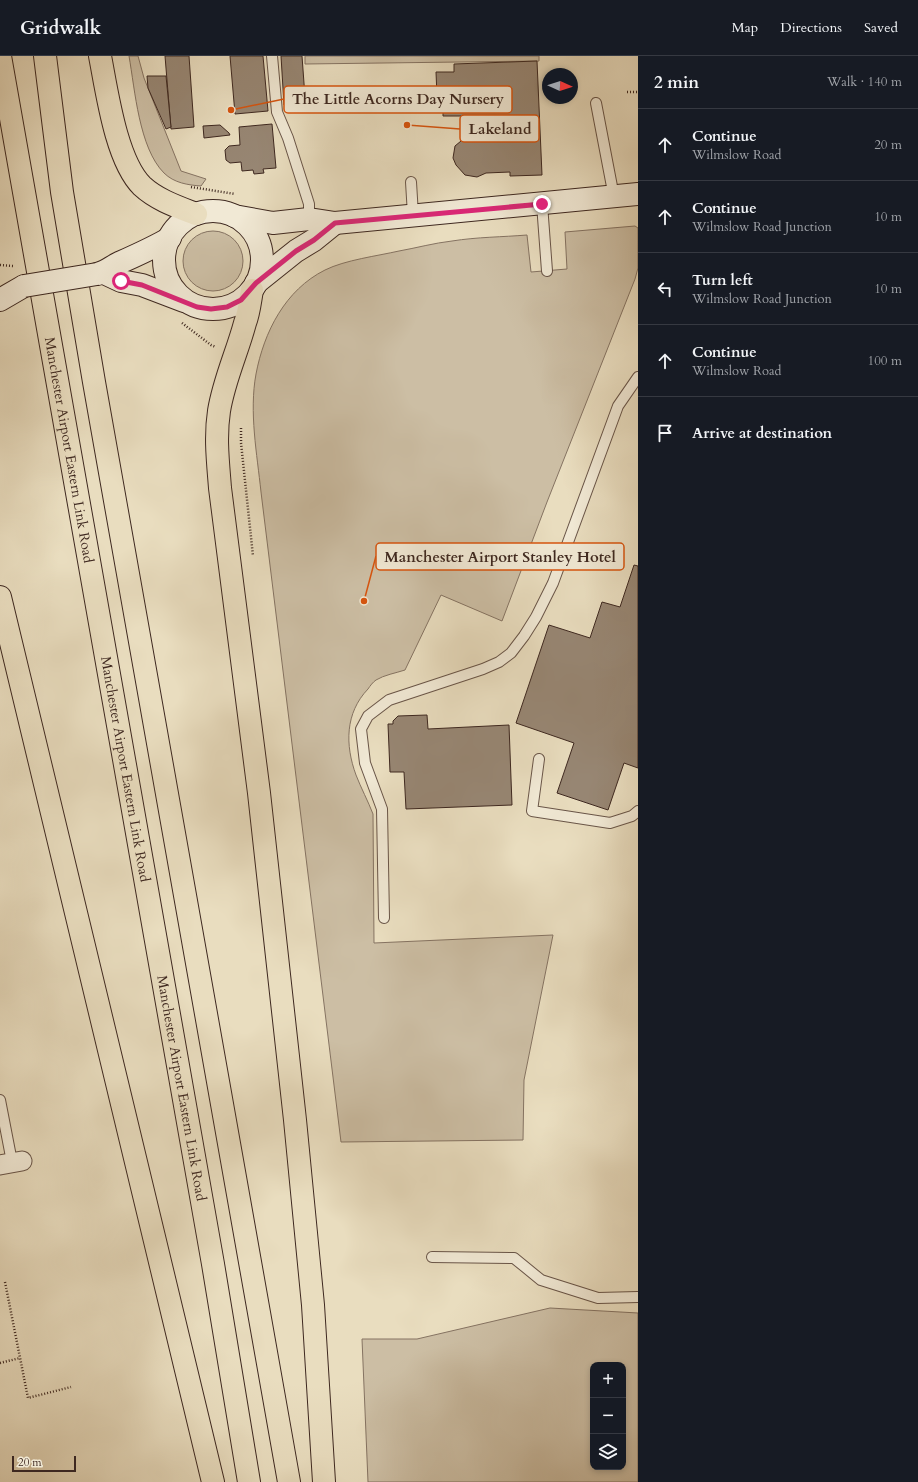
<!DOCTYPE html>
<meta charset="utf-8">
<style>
body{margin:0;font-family:Cardo,serif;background:#20242c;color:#f1f3f6}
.controls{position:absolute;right:12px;bottom:12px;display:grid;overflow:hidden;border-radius:8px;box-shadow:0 2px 6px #0003}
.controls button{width:36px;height:36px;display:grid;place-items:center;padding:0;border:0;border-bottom:1px solid #363941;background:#171b24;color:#f1f3f6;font:20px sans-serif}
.compass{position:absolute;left:542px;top:12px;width:36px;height:36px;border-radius:50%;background:#171b24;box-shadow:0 2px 6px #0003;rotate:93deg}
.scale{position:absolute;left:12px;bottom:10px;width:64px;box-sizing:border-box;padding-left:4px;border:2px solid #3e2820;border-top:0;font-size:11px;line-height:14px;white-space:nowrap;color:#3e2820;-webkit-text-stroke:3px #f1e9d5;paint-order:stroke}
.stop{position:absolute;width:12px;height:12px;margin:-9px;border:3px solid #db2777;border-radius:50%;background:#fff}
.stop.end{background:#db2777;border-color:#fff;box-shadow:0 1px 4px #0008}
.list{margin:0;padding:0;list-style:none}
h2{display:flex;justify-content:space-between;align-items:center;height:52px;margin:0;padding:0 16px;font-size:17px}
h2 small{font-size:13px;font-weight:400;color:#9ea1a6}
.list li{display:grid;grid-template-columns:26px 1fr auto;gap:12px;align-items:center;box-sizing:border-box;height:72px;padding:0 16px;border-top:1px solid #363941}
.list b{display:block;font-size:15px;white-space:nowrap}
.list p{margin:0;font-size:13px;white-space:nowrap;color:#9ea1a6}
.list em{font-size:13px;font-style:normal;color:#9ea1a6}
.icon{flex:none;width:22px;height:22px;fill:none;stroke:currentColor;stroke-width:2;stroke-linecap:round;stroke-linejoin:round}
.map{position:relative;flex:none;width:638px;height:1426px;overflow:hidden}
header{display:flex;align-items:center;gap:24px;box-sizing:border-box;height:56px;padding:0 20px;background:#171b24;border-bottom:1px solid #363941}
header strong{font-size:19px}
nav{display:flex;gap:22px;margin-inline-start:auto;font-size:14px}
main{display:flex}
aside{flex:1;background:#171b24}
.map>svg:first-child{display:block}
.green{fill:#ccbea4;stroke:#857362;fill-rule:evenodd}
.building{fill:#978673;stroke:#3e2820}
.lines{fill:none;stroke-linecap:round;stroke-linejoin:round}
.lane-casing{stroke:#695548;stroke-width:12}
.street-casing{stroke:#695548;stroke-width:21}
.secondary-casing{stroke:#3e2820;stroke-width:24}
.highway-casing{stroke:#3e2820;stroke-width:24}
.path{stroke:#3e2820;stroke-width:2.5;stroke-dasharray:1 2;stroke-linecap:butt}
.lane{stroke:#f1e9d5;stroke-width:10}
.street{stroke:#f1e9d5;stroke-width:19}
.secondary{stroke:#f1e9d5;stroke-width:22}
.highway{stroke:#e9ddbf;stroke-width:22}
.secondary-bridge-casing{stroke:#3e2820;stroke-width:24;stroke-linecap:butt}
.secondary-bridge{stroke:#f1e9d5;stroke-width:22}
.route{stroke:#db2777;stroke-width:5}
.labels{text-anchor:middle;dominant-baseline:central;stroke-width:3.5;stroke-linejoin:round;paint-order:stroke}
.street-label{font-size:14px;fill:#3e2820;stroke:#f1e9d5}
.leader{fill:none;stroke:#d7540e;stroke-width:1.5}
.callout-dot{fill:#d7540e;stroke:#f1e9d5;stroke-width:1.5}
.callout{fill:#f1e9d5;stroke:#d7540e;stroke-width:1.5}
.callout-label{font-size:15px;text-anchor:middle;font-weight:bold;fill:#3e2820}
</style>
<header>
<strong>Gridwalk</strong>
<nav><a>Map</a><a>Directions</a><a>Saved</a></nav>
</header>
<main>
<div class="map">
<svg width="638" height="1426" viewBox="0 0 638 1426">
<rect width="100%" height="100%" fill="#e9ddbf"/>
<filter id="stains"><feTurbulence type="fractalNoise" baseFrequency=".005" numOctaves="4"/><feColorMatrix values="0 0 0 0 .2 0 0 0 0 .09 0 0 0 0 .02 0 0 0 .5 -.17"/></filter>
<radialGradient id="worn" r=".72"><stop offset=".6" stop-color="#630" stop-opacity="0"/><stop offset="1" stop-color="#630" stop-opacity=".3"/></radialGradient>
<g class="green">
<path d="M 129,0 L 138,0 L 144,22 L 181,115 L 206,123 L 201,130 C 188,129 174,127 164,117 C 139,92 135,34 129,0 Z"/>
<path d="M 305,0 L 539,0 L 539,5 L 305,8 Z"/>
<path d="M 635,170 L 638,172 L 638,212 L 635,223 L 547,446 L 502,565 L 441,539 L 405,614 C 396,617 384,619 376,624 C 373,626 370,630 368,633 C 345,657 345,689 356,719 C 361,732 368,745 373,758 L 374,887 L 553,879 L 524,1024 L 523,1084 L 341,1086 L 261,436 C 257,398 249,356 256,318 C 264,276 285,234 325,214 C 345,204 377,200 399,195 C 416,192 434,187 452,185 C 477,181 503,181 527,179 L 531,216 L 567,213 L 565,176 Z"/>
<circle cx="213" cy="205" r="30"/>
<path d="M 550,1252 L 638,1257 L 638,1426 L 368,1426 L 362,1283 L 417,1283 ZM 593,1309 L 623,1309 L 623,1411 L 593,1411 Z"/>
</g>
<g class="building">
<path d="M 165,0 L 189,0 L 194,71 L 171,73 Z"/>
<path d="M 230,0 L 263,0 L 268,55 L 235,58 Z"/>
<path d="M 281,0 L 302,0 L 305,41 L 302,41 L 303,48 L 284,49 Z"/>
<path d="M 537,5 L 542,119 L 510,120 L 510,116 L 486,117 L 477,121 L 465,119 L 456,109 L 453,102 L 455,90 L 461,85 L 461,60 L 443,60 L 443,47 L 457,46 L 457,39 L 437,40 L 436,16 L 454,16 L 454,8 Z"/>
<path d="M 147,20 L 166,20 L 171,71 L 166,73 L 148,32 Z"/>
<path d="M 272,68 L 276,112 L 263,113 L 264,117 L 254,118 L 253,114 L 242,115 L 241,106 L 230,107 L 226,104 L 225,94 L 229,90 L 240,89 L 239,71 Z"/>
<path d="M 220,69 L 229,77 L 230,79 L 204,82 L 203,70 Z"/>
<path d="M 634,509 L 638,510 L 638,712 L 624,707 L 608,754 L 557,737 L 574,687 L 516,667 L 549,569 L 590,582 L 602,546 L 620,551 Z"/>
<path d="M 427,659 L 428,673 L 509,669 L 512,749 L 406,753 L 404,716 L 390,716 L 388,668 L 393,668 L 393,665 L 398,660 Z"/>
</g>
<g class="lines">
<defs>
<g id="lane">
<path d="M 272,0 L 277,56 L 288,82 L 309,148 L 309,163"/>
<path d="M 596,47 L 614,141"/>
<path d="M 411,126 L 413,159"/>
<path d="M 542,148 L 547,215"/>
<path d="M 539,703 L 532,755 L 610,767 L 632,760 L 638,755"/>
<path d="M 384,862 L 382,753 L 365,707 L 361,673 L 368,660 L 389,644 L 483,613 L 499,606 L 511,597 L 524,580 L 536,561 L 553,527 L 618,350 L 638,321"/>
<path d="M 0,1044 L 12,1106"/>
<path d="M 432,1201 L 514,1202 L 541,1224 L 598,1242 L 638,1241"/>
</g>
<path id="street" d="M 0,1109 L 22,1105"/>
<g id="secondary">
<circle cx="213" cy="204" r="49"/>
<path d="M 234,160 L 273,167 L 309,163 L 335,167 L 638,138"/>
<path d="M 104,217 L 121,225 L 142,229 L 184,245"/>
<path d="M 97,218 C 106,216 111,211 119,207 C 137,199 153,192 170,182"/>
<path d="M 256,227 L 296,195 L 314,184 L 335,167"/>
<path d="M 0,244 L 24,230"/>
</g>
<g id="highway">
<path id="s1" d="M 0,0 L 213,1208 L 249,1426"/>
<path d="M 45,0 L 62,136 L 94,326 L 289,1426"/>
<path d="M 100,0 C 107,36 116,104 142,130 C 157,144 178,151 196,158"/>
<path d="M 252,234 C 250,245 249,257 245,267 C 237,297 224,324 219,355 C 215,381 218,406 220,432 L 259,737 L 295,1064 L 313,1249 L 324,1426"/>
<path d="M 0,541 L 213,1426"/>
</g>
</defs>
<use href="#lane" class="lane-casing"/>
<use href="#street" class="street-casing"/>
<use href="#secondary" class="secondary-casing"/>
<use href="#highway" class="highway-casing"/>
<g class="path">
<path d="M 627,36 L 638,36"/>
<path d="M 418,55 L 443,54"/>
<path d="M 191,131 L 235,138"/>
<path d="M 0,209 L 13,210"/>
<path d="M 182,267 L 211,289 L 216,291"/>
<path d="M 241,372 L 241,387 L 253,500"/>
<path d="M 5,1226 L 28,1342 L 71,1331"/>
<path d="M 0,1307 L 20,1302"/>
</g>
<use href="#lane" class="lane"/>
<use href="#street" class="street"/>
<use href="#secondary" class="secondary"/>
<use href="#highway" class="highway"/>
<defs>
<path id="secondary-bridge" d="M 24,230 L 97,218"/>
</defs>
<use href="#secondary-bridge" class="secondary-bridge-casing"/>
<use href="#secondary-bridge" class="secondary-bridge"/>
</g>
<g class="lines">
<path class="route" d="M 121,225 L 142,229 L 197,251 L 211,253 L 227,251 L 241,244 L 256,227 L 296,195 L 314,184 L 335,167 L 542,148"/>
</g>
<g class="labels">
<g class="street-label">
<text stroke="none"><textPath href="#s1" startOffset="400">Manchester Airport Eastern Link Road</textPath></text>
<text stroke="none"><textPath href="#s1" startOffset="724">Manchester Airport Eastern Link Road</textPath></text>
<text stroke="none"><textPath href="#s1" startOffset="1048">Manchester Airport Eastern Link Road</textPath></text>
</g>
</g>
<path class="leader" d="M231 54L284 43M407 69L460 73M364 545L376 500"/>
<g class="callout-dot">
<circle cx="231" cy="54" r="4"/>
<circle cx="407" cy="69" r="4"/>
<circle cx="364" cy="545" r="4"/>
</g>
<g class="callout">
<rect x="284" y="30" width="228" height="27" rx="4"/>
<rect x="460" y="59" width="79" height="27" rx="4"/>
<rect x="376" y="487" width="248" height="27" rx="4"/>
</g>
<g class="callout-label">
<text x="398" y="48">The Little Acorns Day Nursery</text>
<text x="500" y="78">Lakeland</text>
<text x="500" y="506">Manchester Airport Stanley Hotel</text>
</g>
<rect width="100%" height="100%" filter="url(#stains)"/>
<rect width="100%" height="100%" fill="url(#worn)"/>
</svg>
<div class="controls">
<button>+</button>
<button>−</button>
<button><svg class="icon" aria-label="layers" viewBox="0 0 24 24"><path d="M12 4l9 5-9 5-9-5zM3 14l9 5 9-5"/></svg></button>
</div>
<svg class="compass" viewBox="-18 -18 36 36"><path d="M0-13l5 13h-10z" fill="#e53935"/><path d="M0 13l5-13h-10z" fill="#9ea1a6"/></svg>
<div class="scale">20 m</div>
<div class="stop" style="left:121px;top:225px"></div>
<div class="stop end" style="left:542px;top:148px"></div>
</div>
<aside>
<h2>2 min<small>Walk · 140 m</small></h2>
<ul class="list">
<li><svg class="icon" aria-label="ahead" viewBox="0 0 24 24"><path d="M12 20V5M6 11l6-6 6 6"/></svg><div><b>Continue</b><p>Wilmslow Road</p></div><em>20 m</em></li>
<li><svg class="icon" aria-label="ahead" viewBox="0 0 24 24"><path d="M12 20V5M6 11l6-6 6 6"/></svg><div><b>Continue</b><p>Wilmslow Road Junction</p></div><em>10 m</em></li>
<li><svg class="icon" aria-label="left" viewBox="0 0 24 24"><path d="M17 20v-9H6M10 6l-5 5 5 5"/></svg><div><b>Turn left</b><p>Wilmslow Road Junction</p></div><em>10 m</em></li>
<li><svg class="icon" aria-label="ahead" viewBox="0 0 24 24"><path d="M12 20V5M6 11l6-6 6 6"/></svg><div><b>Continue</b><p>Wilmslow Road</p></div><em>100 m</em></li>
<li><svg class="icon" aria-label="arrive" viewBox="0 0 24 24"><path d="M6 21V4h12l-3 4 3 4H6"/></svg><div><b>Arrive at destination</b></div></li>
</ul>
</aside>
</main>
